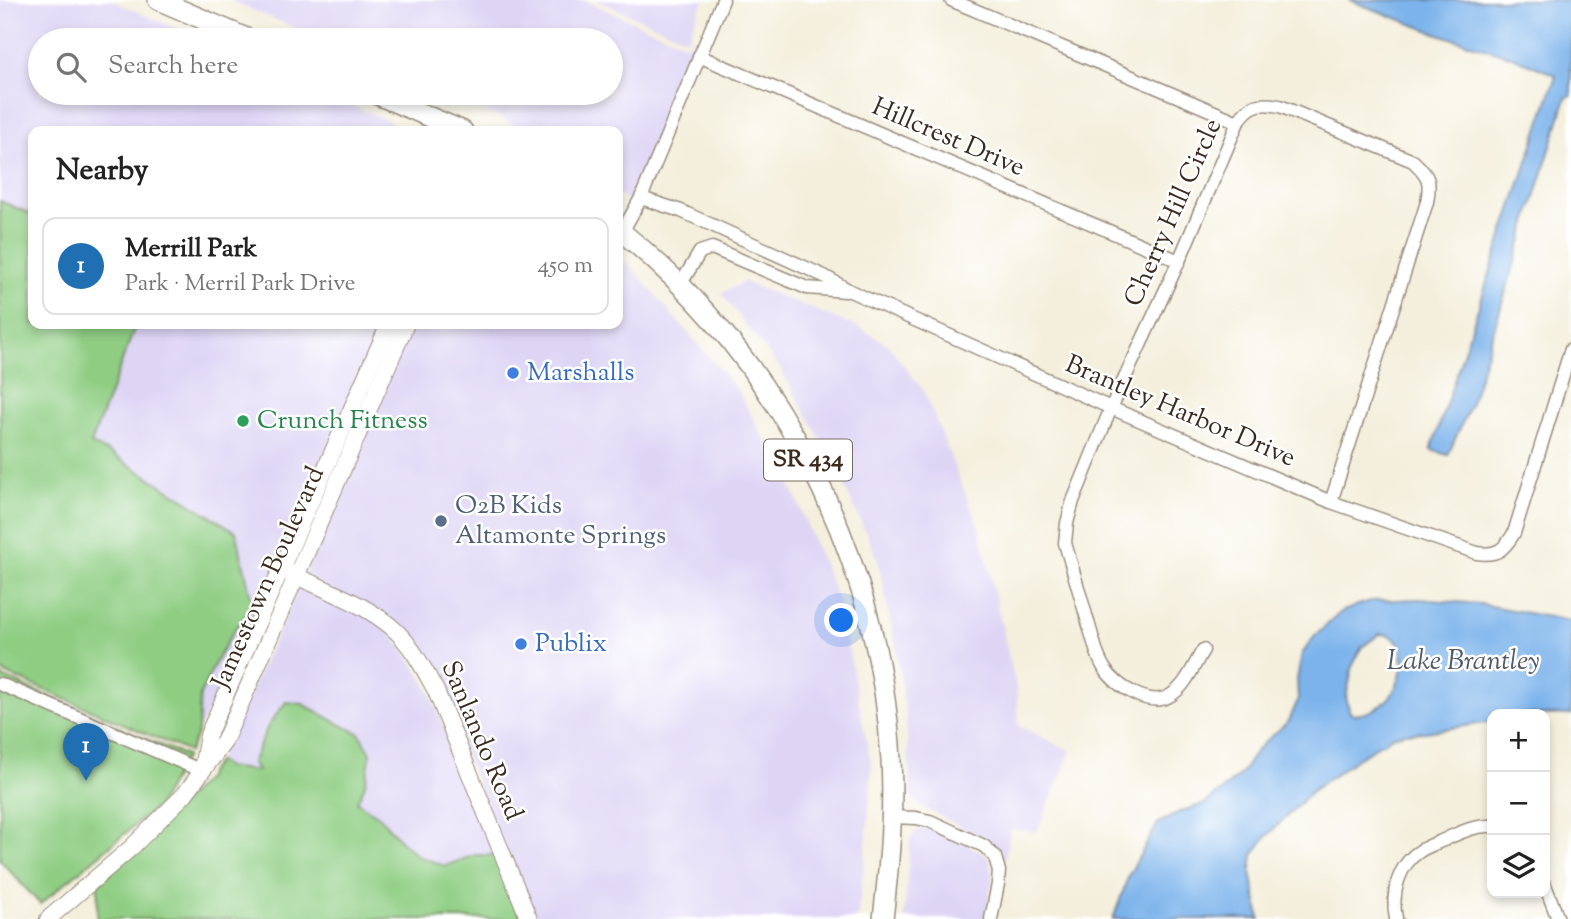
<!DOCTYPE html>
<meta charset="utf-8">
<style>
body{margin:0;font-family:"Sorts Mill Goudy",serif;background:#f2f2f2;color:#222}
.controls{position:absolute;right:21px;bottom:21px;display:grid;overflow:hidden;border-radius:14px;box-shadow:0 4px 10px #0003}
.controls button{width:63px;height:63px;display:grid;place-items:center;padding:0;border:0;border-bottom:2px solid #e0e0e0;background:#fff;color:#222;font:35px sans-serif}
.you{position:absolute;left:842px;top:621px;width:24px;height:24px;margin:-18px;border:5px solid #fff;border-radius:50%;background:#1a73e8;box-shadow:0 0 0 10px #1a73e833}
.badge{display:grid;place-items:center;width:46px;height:46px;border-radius:50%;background:#1f6fb2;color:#fff;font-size:23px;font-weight:700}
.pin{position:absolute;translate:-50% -58px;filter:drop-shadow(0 2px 4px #0008)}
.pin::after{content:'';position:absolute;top:37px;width:24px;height:21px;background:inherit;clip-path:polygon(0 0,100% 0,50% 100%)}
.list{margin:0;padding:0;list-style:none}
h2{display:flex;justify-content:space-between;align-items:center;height:91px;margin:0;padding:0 28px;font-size:30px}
h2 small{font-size:23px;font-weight:400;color:#767676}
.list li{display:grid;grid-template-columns:46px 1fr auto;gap:21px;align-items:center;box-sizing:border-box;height:98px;margin:0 14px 14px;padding:0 14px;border:2px solid #e0e0e0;border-radius:14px}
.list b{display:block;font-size:26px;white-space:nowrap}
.list p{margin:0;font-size:23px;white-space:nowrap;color:#767676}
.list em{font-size:23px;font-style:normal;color:#767676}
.icon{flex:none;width:38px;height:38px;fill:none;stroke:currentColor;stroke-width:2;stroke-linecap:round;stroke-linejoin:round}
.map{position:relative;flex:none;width:1571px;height:919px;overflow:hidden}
.search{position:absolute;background:#fff;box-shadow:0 4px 10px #0003;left:28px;top:28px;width:595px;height:77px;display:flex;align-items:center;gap:18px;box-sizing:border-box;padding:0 24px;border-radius:38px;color:#767676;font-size:26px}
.panel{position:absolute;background:#fff;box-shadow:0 4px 10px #0003;left:28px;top:126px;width:595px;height:203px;border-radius:14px}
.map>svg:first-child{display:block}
.built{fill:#ded5f5}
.green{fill:#8fcd83;stroke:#657c50;stroke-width:2}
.water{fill:#7cb3eb;stroke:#5c6e84;stroke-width:2;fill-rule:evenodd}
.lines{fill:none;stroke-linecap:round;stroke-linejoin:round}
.minor-casing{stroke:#988c7d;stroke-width:15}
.tertiary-casing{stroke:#988c7d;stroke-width:18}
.primary-casing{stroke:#988c7d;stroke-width:22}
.minor{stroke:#fff;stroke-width:12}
.tertiary{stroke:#fff;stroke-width:16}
.primary{stroke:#fff;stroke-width:19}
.shop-dot{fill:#3f7fe0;stroke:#fff;stroke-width:2.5}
.leisure-dot{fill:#2e9e5b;stroke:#fff;stroke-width:2.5}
.service-dot{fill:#5c6f8a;stroke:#fff;stroke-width:2.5}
.labels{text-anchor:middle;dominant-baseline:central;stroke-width:5;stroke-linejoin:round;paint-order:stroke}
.shield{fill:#fff;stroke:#766a62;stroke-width:2}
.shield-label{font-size:24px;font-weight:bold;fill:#3b2a1e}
.street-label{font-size:26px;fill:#3b2a1e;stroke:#fff}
.shop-label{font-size:26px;fill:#366cbe;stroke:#fff;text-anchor:start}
.leisure-label{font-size:26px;fill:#27864d;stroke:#fff;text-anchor:start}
.service-label{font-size:26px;fill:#4e5e75;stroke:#fff;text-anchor:start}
.water-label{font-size:28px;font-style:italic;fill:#525a66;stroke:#fff}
</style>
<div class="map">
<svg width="1571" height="919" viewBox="0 0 1571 919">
<rect width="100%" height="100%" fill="#fff"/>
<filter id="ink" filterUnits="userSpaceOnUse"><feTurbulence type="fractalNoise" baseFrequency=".0143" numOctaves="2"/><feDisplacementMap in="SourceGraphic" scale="14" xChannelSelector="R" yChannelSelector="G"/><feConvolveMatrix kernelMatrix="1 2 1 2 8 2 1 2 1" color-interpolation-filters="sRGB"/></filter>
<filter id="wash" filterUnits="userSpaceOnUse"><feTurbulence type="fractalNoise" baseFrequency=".00686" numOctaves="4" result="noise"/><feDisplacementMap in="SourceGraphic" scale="28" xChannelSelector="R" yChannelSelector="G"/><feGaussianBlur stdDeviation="1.57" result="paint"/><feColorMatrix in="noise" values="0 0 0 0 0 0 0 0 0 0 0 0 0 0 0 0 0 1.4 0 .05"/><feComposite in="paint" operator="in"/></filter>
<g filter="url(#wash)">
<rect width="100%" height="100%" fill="#f4efdc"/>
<g class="built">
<path d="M 0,0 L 110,0 L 203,40 L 40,40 L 40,93 L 323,93 L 412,131 L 33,131 L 33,215 L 0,201 Z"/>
<path d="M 229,0 L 583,0 L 685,44 L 690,43 L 694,37 L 699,39 L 630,204 L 618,194 L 618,131 L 524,131 L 502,118 L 444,93 L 611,93 L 611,40 L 323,40 Z"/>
<path d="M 596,0 L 704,0 L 687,39 Z"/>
<path d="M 618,257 L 633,269 L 738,391 L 794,493 L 839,603 L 872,768 L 865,859 L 857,919 L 535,919 L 423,655 L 305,574 L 412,324 L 618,324 Z"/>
<path d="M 744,282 L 860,328 L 887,344 L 924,391 L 980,530 L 1016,688 L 1019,726 L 1071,751 L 1037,832 L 1010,829 L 1004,867 L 987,841 L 916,803 L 911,794 L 906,717 L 896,648 L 878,560 L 831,456 L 779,367 L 721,293 Z"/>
<path d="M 136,324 L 382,324 L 276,567 L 255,607 L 198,732 L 200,695 L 215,663 L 234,630 L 253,606 L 91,444 Z"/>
<path d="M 300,585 L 368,616 L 393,637 L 412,661 L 430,693 L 496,855 L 475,855 L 445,866 L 417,856 L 397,837 L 379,816 L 357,802 L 365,785 L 359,733 L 341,725 L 258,771 L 226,767 L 218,761 Z"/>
<path d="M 923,828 L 931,828 L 980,851 L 989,859 L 992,871 L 992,883 L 984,919 L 904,919 L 910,839 L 915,832 Z"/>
</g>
<g class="green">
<path d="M 0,201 L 33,215 L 33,324 L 136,324 L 91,444 L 110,453 L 236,532 L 253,606 L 234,630 L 215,663 L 200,695 L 198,732 L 189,752 L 0,671 Z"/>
<path d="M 0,676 L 186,756 L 158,806 L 40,904 L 0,860 Z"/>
<path d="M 286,702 L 303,704 L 341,725 L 359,733 L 371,753 L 365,785 L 357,802 L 379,816 L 397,837 L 417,856 L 445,866 L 475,855 L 496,855 L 522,919 L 97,919 L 98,884 L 207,778 L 208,774 L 218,761 L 226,767 L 258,771 L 252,763 L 268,726 Z"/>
</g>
<g class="water">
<path d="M 1349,0 L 1571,0 L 1571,95 L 1566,98 L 1471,403 L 1448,455 L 1431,450 L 1556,75 L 1507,55 L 1438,34 Z"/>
<path d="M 1420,599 L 1480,604 L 1571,621 L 1571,715 L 1492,714 L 1492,722 L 1426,732 L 1405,733 L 1390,737 L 1386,742 L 1379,744 L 1313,790 L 1266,837 L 1253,855 L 1251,872 L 1260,919 L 1113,919 L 1129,875 L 1158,823 L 1175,815 L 1179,812 L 1204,804 L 1220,792 L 1241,774 L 1256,751 L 1266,741 L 1289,721 L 1298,700 L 1297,679 L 1302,654 L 1315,636 L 1341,612 L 1358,605 L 1371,601 ZM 1380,634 C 1413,634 1404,680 1390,697 C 1382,707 1362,718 1350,713 L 1346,697 L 1353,665 L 1362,647 Z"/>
</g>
</g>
<g filter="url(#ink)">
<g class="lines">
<defs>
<g id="minor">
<path d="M 951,0 L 1238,122"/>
<path d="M 699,56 L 1179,261"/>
<path d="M 641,198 L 681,211 L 824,276 L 850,291 L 1111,408 L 1331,502 L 1477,553 C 1497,556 1504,550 1514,533 L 1571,349"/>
<path d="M 622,232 L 641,198 L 723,0"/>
<path d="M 680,285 L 700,252 L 712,248 L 807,288 L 846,291"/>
<path d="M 1203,650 C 1194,665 1186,686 1171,695 C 1150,709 1116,686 1104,668 C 1101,663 1099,658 1097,653 L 1065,543 L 1067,523 L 1073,501 L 1111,408 L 1179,261 L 1238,122 C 1250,104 1259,102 1280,106 L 1413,161 C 1429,176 1431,181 1427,202 L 1331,502"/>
<path d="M 0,684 L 202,771"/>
<path d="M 891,817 L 916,818 L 930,821 L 984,846 L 995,857 L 999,871 L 998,884 L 991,919"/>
<path d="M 1545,885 L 1558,919"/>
<path d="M 1396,919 C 1391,894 1398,865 1420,851 C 1429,845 1441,842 1450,837 C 1464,831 1477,825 1492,826"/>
</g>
<g id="tertiary">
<path d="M 287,572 C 323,589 368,604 397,632 C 414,649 425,671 436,691 L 529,919"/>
<path d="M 202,769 L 208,735 L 389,324"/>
<path d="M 48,919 L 132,847 L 185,794 L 224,742 L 406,324"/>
</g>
<g id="primary">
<path d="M 158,0 L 251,40"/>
<path d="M 373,93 L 463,131"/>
<path d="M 618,229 C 778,356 880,556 891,760 C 894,813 889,866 883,919"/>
</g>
</defs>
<use href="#minor" class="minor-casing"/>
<use href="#tertiary" class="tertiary-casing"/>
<use href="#primary" class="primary-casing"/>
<use href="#minor" class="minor"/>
<use href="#tertiary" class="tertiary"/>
<use href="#primary" class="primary"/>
</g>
</g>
<g class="shop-dot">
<circle cx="513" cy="373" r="7"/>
<circle cx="521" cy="644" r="7"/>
</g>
<circle class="leisure-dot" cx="243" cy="421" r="7"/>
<circle class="service-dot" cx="441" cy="521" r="7"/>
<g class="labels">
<rect class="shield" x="764" y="439.5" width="88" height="41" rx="5"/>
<g class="shield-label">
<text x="808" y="460">SR 434</text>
</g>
<g class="street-label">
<text transform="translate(948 138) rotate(23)">Hillcrest Drive</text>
<text transform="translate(1174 213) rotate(-66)">Cherry Hill Circle</text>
<text transform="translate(1180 412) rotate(23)">Brantley Harbor Drive</text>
<text transform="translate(269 578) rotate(-66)">Jamestown Boulevard</text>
<text transform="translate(481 741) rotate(67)">Sanlando Road</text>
</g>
<g class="shop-label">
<text x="527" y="373">Marshalls</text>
<text x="535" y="644">Publix</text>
</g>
<g class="leisure-label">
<text x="257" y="421">Crunch Fitness</text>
</g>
<g class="service-label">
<text x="455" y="506">O2B Kids<tspan x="455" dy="30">Altamonte Springs</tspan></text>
</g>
<g class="water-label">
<text x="1463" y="662">Lake Brantley</text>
</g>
</g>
</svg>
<div class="controls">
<button>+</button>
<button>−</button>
<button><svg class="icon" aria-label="layers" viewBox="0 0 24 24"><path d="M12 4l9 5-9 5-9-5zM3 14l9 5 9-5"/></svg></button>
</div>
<div class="you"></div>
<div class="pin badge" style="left:86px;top:781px">1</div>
<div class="search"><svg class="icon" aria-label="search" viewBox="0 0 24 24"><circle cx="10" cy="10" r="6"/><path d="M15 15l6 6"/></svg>Search here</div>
<section class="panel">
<h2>Nearby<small></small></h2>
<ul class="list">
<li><span class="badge">1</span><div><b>Merrill Park</b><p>Park · Merril Park Drive</p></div><em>450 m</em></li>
</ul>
</section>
</div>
